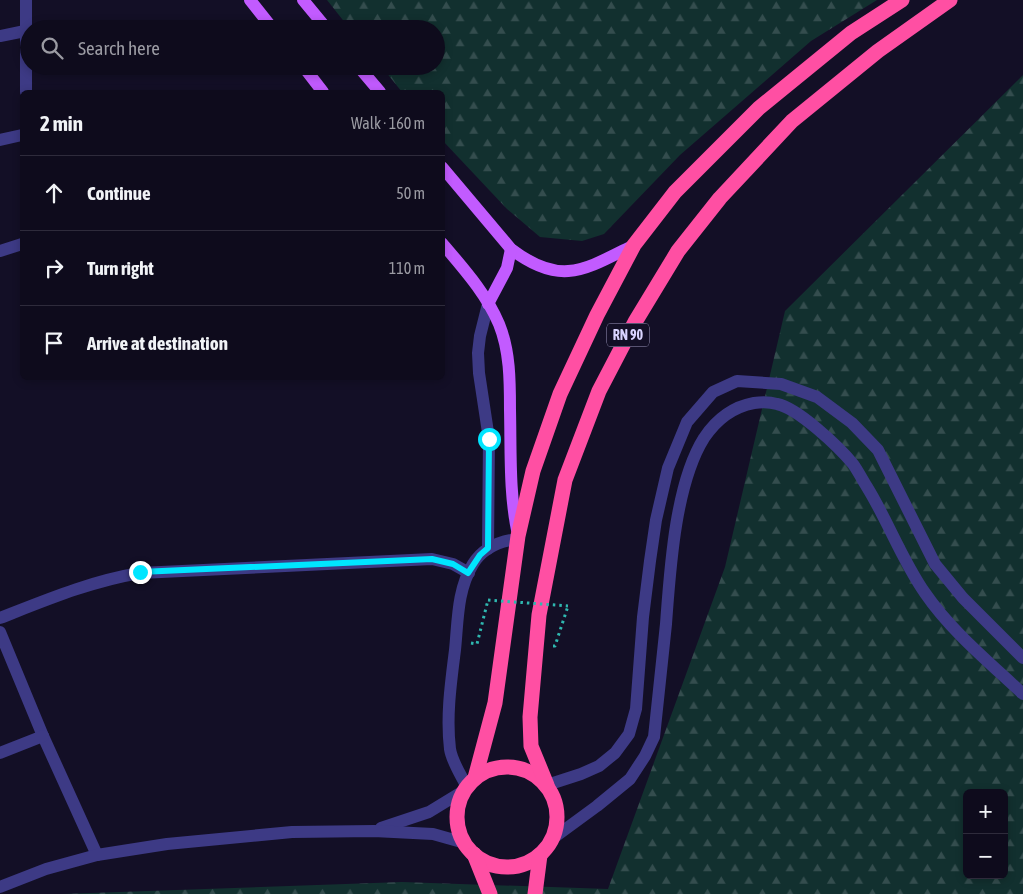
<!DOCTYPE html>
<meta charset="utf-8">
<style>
body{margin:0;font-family:"Asap Condensed",sans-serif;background:#1c1929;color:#f1f3f6}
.controls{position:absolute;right:15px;bottom:15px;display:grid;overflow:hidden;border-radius:8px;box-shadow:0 2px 8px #0003}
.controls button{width:45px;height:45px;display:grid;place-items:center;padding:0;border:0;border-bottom:1px solid #2e2b3b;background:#0e0b1c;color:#f1f3f6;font:25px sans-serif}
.stop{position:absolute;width:15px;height:15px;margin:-11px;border:4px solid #00e5ff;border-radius:50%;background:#fff}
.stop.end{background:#00e5ff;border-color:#fff;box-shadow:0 1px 5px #0008}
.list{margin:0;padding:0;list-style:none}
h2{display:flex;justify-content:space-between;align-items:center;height:65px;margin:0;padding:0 20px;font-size:21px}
h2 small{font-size:16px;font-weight:400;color:#9b9ba3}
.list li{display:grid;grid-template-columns:32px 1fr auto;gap:15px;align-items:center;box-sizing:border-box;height:75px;padding:0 20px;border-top:1px solid #2e2b3b}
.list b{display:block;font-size:19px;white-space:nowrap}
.list em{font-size:16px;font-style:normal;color:#9b9ba3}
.icon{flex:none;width:28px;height:28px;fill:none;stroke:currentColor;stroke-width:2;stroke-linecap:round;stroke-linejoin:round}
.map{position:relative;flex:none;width:1023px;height:894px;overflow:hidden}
.search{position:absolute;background:#0e0b1c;box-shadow:0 2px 8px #0003;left:20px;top:20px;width:425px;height:55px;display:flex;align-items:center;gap:12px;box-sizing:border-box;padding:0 18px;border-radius:28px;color:#9b9ba3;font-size:19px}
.panel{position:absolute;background:#0e0b1c;box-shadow:0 2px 8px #0003;left:20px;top:90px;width:425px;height:290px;border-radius:8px}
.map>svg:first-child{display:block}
.forest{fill:url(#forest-firs);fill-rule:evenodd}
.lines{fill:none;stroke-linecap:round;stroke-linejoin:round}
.path{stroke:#2fb8b0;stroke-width:3;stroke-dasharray:2.5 4;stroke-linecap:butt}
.minor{stroke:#3d3a85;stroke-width:12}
.major{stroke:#c25bff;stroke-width:12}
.highway{stroke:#ff4fa3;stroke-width:15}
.path-bridge{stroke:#2fb8b0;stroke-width:3;stroke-dasharray:2.5 4;stroke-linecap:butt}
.route{stroke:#00e5ff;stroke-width:6}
.labels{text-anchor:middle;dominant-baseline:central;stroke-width:4;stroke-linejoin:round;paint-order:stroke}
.shield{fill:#130f26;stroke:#9e99be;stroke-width:1}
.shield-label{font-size:14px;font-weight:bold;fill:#d9d4ff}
</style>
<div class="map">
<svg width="1023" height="894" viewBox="0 0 1023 894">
<defs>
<pattern id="forest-firs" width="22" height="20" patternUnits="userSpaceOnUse" patternTransform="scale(1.25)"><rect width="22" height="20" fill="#12302f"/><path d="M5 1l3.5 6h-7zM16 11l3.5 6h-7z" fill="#344d4e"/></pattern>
</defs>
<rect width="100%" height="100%" fill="#130f26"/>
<g class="forest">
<path d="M 327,0 L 877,0 L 811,41 L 680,155 L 604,234 L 582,241 L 540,237 L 507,209 L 443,141 L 442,92 L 402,92 L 381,66 L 436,66 L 436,29 L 350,29 Z"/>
<path d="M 1023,75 L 1023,894 L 62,894 L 402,882 L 608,889 L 725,567 L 785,311 ZM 967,793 L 1004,793 L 1004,875 L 967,875 Z"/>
</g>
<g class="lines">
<g class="path">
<path d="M 471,643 L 477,644 L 488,600"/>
<path d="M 553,646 L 555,646 L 568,606"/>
</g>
<g class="minor">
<path d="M 0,36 L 25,31"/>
<path d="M 26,92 L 26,0"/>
<path d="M 0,140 L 22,135"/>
<path d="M 0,251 L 22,244"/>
<path d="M 488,549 L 489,439 L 479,373 L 478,353 L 480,336 L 488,304"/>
<path d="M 0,618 C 46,600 91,581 140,573 L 432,559 L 453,564 L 469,573"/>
<path d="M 0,632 L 43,736 L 97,855"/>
<path d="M 0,753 L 43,736"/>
<path d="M 547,785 L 581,774 L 599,766 L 615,753 L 629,734 L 636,709 L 643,617 L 650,561 L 656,520 L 668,468 L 687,422 L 713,392 L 737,381 L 781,384 L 817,397 L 852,423 L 878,450 L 935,564 L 963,598 L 1023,658"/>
<path d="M 467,787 C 461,775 452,762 450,749 C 446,716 451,682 455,650 C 458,621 457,590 473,564 C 483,548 500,541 518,539"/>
<path d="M 381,828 L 429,812 L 465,790"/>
<path d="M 552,839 L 597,806 L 630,779 L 645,756 L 654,737 C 658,699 662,662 666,624 C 670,570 675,484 704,438 C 716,420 732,407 754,403 C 761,402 770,402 777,404 C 798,408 839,447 853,464 C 858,471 862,479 867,487 C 888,521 902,560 925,593 C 951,631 989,662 1023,694"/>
<path d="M 0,887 L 46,869 L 97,855 L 167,844 L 292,832 L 374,831 L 433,834 L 465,843"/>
</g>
<g class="major">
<path d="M 250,0 L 273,29"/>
<path d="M 303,0 L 327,29"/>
<path d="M 303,66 L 323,92"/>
<path d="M 358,66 L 380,92"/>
<path d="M 442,167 L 511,249 C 561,287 584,270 634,245"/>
<path d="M 442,243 C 463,268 486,293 499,324 C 510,351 510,381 510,410 C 511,452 509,494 518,535"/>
<path d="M 488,304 L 507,268 L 511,249"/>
</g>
<g class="highway">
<circle cx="507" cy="817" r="50"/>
<path d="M 475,778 L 495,703 L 518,536 L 533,471 L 560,394 L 597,315 L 634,245 L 675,192 L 759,108 L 851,33 L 902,0"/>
<path d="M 547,785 L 531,746 L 530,717 L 539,615 L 565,480 L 599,391 L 635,322 L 678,251 L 720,198 L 792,121 L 878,51 L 950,0"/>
<path d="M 474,854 L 490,894"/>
<path d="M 535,894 L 540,855"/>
</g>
<path class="path-bridge" d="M 488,600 L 568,606"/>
</g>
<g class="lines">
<path class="route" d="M 140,572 L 432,559 L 453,564 L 468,573 L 480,555 L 488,548 L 489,439"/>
</g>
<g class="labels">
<rect class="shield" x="607" y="323.5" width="42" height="23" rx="4"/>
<g class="shield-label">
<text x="628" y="335">RN 90</text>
</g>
</g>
</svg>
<div class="controls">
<button>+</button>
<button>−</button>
</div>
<div class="stop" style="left:489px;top:439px"></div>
<div class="stop end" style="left:140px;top:572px"></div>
<div class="search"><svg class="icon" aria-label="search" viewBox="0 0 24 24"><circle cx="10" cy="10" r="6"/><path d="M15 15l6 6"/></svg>Search here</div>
<section class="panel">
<h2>2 min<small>Walk · 160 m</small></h2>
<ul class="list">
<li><svg class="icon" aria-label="ahead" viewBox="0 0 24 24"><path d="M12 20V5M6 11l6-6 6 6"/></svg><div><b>Continue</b></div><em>50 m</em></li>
<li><svg class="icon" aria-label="right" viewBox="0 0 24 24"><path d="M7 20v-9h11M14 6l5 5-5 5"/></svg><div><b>Turn right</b></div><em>110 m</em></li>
<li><svg class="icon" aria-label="arrive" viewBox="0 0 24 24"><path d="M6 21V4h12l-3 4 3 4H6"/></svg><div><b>Arrive at destination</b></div></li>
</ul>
</section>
</div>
